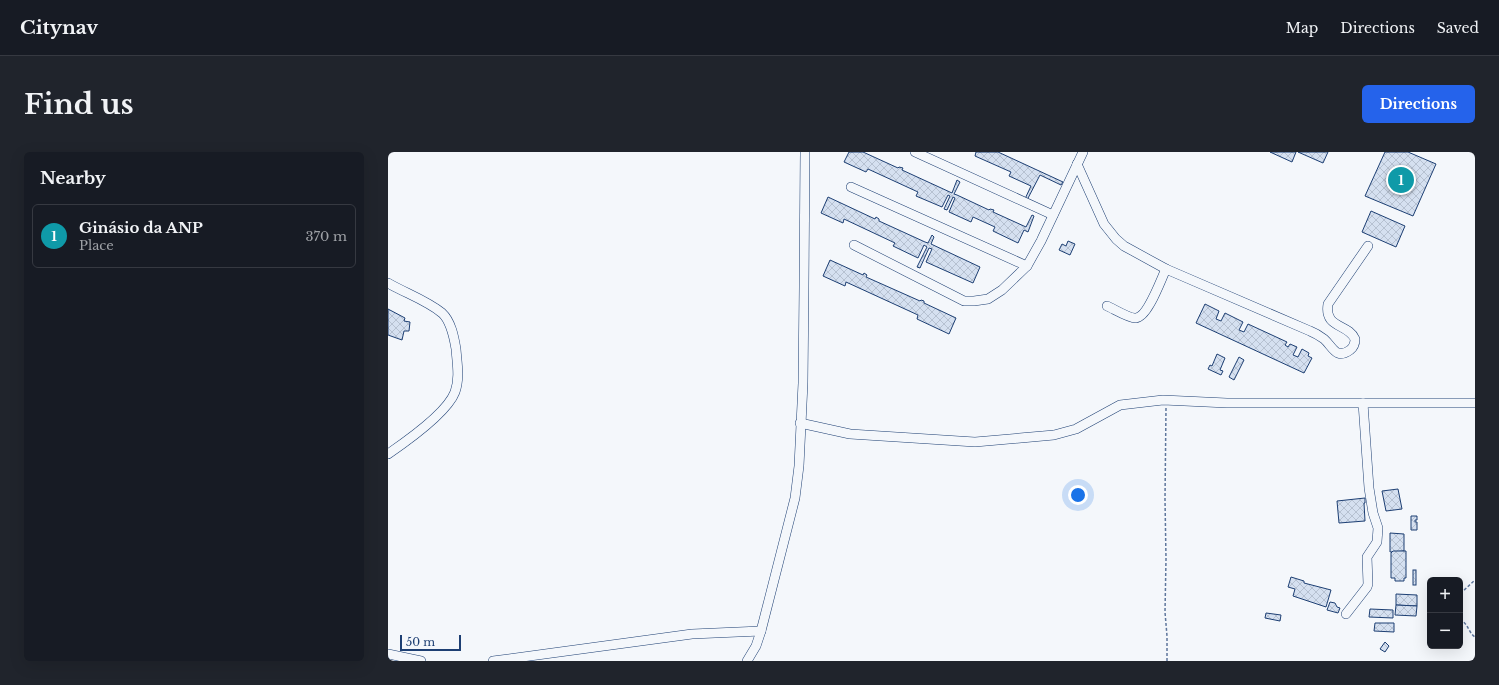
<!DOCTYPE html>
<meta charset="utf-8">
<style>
body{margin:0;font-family:"Libre Baskerville",serif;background:#20242c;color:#f1f3f6}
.controls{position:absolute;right:12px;bottom:12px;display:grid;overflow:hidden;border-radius:6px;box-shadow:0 4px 16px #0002}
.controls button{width:36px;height:36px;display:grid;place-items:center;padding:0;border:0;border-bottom:1px solid #363941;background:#171b24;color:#f1f3f6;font:20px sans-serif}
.scale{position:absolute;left:12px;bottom:10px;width:61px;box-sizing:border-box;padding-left:4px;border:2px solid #1d3f73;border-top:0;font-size:11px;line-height:14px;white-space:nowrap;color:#1d3f73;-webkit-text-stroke:3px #f4f7fb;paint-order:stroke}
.you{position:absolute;left:690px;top:343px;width:14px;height:14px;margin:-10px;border:3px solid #fff;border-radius:50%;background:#1a73e8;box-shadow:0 0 0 6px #1a73e833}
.badge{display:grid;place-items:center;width:26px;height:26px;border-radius:50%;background:#2563eb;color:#fff;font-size:13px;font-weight:700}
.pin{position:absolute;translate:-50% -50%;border:2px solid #fff;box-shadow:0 1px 4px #0006}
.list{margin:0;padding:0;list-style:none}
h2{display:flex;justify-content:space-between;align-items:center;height:52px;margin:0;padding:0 16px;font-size:17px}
h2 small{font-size:13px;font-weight:400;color:#9ea1a6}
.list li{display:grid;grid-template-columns:26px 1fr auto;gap:12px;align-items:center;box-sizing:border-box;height:64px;margin:0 8px 8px;padding:0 8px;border:1px solid #363941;border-radius:6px}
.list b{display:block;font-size:15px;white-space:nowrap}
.list p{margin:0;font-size:13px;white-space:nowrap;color:#9ea1a6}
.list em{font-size:13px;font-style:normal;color:#9ea1a6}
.map{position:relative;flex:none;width:1087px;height:509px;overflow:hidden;border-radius:6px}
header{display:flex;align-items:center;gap:24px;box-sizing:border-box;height:56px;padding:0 20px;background:#171b24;border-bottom:1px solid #363941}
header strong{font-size:19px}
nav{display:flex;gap:22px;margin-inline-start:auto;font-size:14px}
.intro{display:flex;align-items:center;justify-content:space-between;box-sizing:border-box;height:96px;padding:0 24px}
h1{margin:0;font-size:28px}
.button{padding:10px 18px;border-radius:6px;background:#2563eb;color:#fff;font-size:14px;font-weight:700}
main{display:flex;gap:24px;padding:0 24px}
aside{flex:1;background:#171b24;border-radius:6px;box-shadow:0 4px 16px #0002}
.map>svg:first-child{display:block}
.building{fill:url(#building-cross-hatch);stroke:#1d3f73}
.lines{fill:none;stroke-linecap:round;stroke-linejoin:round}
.minor-casing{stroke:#1d3f73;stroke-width:10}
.path{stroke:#5e769c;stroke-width:1.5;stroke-dasharray:3 2;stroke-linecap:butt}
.minor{stroke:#f4f7fb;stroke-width:9}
</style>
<header>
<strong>Citynav</strong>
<nav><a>Map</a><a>Directions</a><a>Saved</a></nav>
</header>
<div class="intro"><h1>Find us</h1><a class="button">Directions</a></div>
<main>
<aside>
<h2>Nearby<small></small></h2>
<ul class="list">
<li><span class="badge" style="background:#0f9aa8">1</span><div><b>Ginásio da ANP</b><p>Place</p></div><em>370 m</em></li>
</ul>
</aside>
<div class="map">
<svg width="1087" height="509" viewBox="0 0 1087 509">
<defs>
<pattern id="building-cross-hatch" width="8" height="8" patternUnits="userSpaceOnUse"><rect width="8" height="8" fill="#d5e0f0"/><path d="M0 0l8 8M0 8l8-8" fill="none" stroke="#b6c1d1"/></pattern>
</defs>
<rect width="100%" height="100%" fill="#f4f7fb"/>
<g class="building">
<path d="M 461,0 L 475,0 L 510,16 L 511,15 L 515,16 L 514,18 L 564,41 L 569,28 L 572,30 L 566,42 L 569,43 L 601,58 L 602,57 L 606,58 L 605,60 L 638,75 L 644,63 L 646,64 L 640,80 L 636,78 L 630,91 L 605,79 L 607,75 L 585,65 L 583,70 L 561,60 L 567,46 L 565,45 L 559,58 L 556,57 L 562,44 L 560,43 L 554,55 L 528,44 L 530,40 L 480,17 L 478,20 L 456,10 Z"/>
<path d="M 588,0 L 610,0 L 675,30 L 673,33 L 652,23 L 638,50 L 636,49 L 643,34 L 621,24 L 623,20 L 587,4 Z"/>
<path d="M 882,0 L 908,0 L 904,10 Z"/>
<path d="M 910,0 L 940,0 L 935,11 Z"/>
<path d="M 997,0 L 1020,0 L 1048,12 L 1025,64 L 977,44 Z"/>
<path d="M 440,45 L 487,67 L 488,65 L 491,67 L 491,69 L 537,90 L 540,91 L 544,83 L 546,85 L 543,92 L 592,115 L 585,131 L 538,110 L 544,97 L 541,96 L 532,116 L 529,115 L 539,95 L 536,93 L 530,106 L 505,94 L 507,91 L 456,67 L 455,71 L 433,61 Z"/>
<path d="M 983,59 L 1017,74 L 1008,95 L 974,80 Z"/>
<path d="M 680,89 L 687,92 L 682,103 L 671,98 L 674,92 L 678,94 Z"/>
<path d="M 442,108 L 475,123 L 476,121 L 479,123 L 478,125 L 532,149 L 533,148 L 536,149 L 536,151 L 568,166 L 561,182 L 529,167 L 530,163 L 458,130 L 457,134 L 435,124 Z"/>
<path d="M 817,152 L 831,159 L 828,167 L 833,169 L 837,161 L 855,170 L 851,178 L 856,180 L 860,172 L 899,190 L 897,193 L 900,195 L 902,192 L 909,195 L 905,203 L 910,205 L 914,197 L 921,201 L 920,204 L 924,206 L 916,221 L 808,171 Z"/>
<path d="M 0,157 L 17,166 L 16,169 L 22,170 L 21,179 L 16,179 L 14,188 L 0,183 Z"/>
<path d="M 829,202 L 837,206 L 832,218 L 835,219 L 833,223 L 820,217 L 822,213 L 824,214 Z"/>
<path d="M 851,205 L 856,208 L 846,228 L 841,225 Z"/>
<path d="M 1010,337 L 1014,357 L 998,359 L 994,339 Z"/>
<path d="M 977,346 L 977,351 L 976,351 L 977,369 L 951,371 L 949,349 Z"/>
<path d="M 1023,364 L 1029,364 L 1029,368 L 1027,368 L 1027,370 L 1029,370 L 1029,378 L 1023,378 Z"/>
<path d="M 1002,381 L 1016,382 L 1016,399 L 1002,400 Z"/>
<path d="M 1005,399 L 1018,399 L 1018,426 L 1016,426 L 1016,429 L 1007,429 L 1007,426 L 1003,426 L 1003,401 Z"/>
<rect x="1025" y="418" width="3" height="15"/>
<path d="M 903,425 L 916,429 L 916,431 L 943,438 L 938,455 L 905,444 L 907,437 L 900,435 Z"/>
<path d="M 1008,442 L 1029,443 L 1029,454 L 1008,453 Z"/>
<path d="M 942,450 L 947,451 L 949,455 L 952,456 L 950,461 L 939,458 Z"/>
<path d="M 1008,453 L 1029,454 L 1028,464 L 1007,463 Z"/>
<path d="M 982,457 L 1005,458 L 1005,466 L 981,465 Z"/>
<path d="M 878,461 L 893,463 L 892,469 L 877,466 Z"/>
<path d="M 987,471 L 1006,471 L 1006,480 L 986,479 Z"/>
<path d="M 997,490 L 1001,494 L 997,500 L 992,497 Z"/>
</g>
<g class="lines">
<defs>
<g id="minor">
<path d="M 527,0 L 665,63"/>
<path d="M 689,12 L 716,72 L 728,87 L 736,94 L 778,117 L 922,179 C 927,181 932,184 936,187 C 945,195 948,208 962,198 C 966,195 967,192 967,187 C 960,171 936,177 940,152 L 980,94"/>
<path d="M 463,35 L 639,114"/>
<path d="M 466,93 L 576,149 L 586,149 L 600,147 L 614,138 L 639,114 L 653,89 L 695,0"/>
<path d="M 0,131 C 17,141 38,148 54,161 C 63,169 66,185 68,197 C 69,211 72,226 67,240 C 59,261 19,289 0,302"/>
<path d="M 719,154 C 726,157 742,167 748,166 C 760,165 773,127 778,117"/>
<path d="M 412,271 L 462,282 L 587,290 L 666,283 L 688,277 L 732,253 L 775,248 L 839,251 L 1087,251"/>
<path d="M 958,462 L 979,435 L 980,432 L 979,405 L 989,390 L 990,376 L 985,361 L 981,336 L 975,251"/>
<path d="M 0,502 L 33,509"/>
<path d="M 105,509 L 304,482 L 373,479"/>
<path d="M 359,509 L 368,494 L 373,479 L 407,346 L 411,314 L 415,231 L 416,135 L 417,0"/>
</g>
</defs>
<use href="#minor" class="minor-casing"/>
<g class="path">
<path d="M 778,256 L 777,347 L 778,407 L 777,460 L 779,484 L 779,509"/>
<path d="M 1072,452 L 1074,440 L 1087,428"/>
<path d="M 1072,467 C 1081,473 1080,480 1087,485"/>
</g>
<use href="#minor" class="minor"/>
</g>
</svg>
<div class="controls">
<button>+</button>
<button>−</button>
</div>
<div class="scale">50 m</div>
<div class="you"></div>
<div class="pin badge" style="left:1013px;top:28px;background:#0f9aa8">1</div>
</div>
</main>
